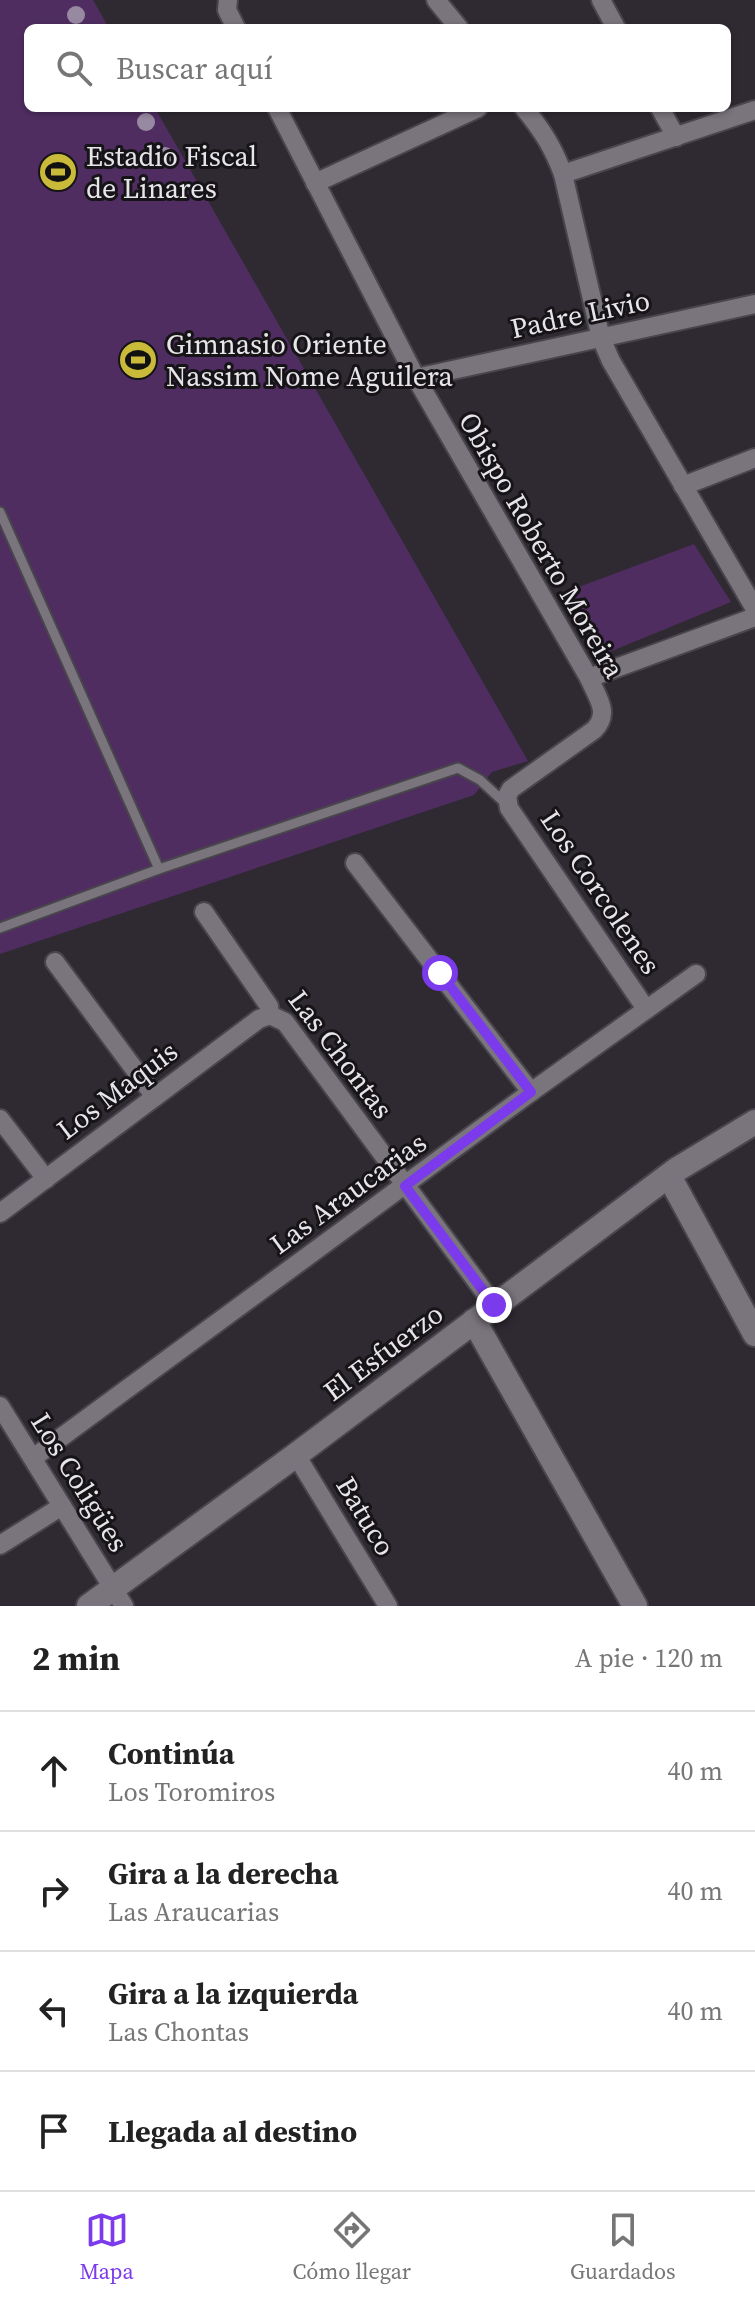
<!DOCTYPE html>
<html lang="es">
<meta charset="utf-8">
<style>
body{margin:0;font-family:"Source Serif 4",serif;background:#f2f2f2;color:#222}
.stop{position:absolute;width:24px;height:24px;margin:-18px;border:6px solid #7c3aed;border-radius:50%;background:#fff}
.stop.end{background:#7c3aed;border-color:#fff;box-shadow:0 2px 8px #0008}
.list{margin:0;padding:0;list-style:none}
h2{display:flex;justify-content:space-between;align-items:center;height:104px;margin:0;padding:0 32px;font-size:34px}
h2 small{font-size:26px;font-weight:400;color:#767676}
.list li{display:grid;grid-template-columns:52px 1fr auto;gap:24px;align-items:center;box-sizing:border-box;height:120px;padding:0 32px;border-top:2px solid #e0e0e0}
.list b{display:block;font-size:30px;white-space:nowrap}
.list p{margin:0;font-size:26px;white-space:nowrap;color:#767676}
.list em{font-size:26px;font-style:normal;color:#767676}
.icon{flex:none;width:44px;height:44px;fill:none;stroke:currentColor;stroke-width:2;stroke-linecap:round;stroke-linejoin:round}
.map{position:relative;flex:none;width:755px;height:1606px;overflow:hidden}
.search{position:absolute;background:#fff;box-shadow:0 2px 6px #0004;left:24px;right:24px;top:24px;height:88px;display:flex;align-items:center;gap:20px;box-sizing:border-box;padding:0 28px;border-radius:12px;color:#767676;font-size:30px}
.sheet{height:584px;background:#fff}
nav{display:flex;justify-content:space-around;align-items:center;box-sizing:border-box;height:112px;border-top:2px solid #e0e0e0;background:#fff;font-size:22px;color:#767676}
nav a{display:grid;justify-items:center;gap:4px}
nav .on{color:#7c3aed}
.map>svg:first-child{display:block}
.green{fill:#4f2d61}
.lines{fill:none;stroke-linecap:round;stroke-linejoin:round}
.service-casing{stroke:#49454c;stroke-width:13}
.minor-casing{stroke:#49454c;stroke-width:22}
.tertiary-casing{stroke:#49454c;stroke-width:28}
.service{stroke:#7a747d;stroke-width:9}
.minor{stroke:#7a747d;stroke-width:18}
.tertiary{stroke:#7a747d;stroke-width:24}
.tree{fill:#9889a2}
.route{stroke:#7c3aed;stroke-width:10}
.labels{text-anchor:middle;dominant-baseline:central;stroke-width:6;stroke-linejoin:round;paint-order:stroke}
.poi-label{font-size:28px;fill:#e8e5ea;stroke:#161417;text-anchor:start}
.street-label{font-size:28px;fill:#e8e5ea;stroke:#161417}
</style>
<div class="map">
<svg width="755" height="1606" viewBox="0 0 755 1606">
<rect width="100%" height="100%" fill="#2f2a32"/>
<g class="green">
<path d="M 0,0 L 93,0 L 109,28 L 28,28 L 28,108 L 155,108 L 528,761 L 492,772 L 474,795 L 0,954 Z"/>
<path d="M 694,544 L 731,602 L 602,655 L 568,591 Z"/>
</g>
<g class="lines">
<defs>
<g id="service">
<path d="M 0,512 L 159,869"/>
<path d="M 0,928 L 159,869 L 458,768 L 480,780 L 505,803"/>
</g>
<g id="minor">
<path d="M 228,0 L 227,10 L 236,28"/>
<path d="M 436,0 L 459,28"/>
<path d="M 601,0 L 616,28"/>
<path d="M 277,108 L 416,378 L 589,678 C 597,697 611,713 594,730 L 511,789 L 507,796 L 509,808 L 646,1009"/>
<path d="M 524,108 C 542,130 553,147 563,174 L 601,338 L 611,361 L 755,609"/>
<path d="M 660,108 L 676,137"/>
<path d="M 563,174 L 755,110"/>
<path d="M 315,183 L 478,108"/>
<path d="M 416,378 L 755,304"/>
<path d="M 683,486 L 755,458"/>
<path d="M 589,678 L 755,617"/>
<path d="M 355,863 L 531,1092"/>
<path d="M 204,912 L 269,1006 L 270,1015"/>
<path d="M 55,962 L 155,1097"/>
<path d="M 270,1015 L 285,1022 L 494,1305"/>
<path d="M 0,1119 L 46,1179"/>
<path d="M 0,1213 L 259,1019 L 270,1015"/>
<path d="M 0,1406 L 124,1606"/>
<path d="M 296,1455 L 388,1606"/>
<path d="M 33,1458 L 531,1092 L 696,974"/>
<path d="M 0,1545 L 62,1506"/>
</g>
<g id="tertiary">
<path d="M 669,1176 L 755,1334"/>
<path d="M 474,1321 L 635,1606"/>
<path d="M 89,1606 L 296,1455 L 676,1170 L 755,1122"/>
</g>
</defs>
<use href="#service" class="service-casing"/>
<use href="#minor" class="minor-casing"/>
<use href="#tertiary" class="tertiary-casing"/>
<use href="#service" class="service"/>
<use href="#minor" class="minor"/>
<use href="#tertiary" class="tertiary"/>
</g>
<g class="tree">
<circle cx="76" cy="15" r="9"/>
<circle cx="146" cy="122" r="9"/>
<circle cx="165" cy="156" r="9"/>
</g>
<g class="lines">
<path class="route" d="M 440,973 L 531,1092 L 405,1186 L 494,1305"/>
</g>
<defs>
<symbol id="stadium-disc" viewBox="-11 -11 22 22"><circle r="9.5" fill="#caba3a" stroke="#161417"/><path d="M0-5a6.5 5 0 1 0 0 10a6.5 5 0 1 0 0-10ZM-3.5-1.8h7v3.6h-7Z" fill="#111"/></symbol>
</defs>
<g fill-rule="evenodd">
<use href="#stadium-disc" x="36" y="150" width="44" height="44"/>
<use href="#stadium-disc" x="116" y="338" width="44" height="44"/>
</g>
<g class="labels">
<g class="poi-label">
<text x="86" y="156">Estadio Fiscal<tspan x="86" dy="32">de Linares</tspan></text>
<text x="166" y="344">Gimnasio Oriente<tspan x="166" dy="32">Nassim Nome Aguilera</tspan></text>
</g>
<g class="street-label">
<text transform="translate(580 314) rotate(-12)">Padre Livio</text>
<text transform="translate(542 545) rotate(60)">Obispo Roberto Moreira</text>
<text transform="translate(601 892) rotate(56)">Los Corcolenes</text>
<text transform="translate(341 1054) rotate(53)">Las Chontas</text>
<text transform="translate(117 1090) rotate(-37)">Los Maquis</text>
<text transform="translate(348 1193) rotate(-36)">Las Araucarias</text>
<text transform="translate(383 1352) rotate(-37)">El Esfuerzo</text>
<text transform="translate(80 1482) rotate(58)">Los Coligües</text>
<text transform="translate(366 1516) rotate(59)">Batuco</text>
</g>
</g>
</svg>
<div class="stop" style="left:440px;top:973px"></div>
<div class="stop end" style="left:494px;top:1305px"></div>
<div class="search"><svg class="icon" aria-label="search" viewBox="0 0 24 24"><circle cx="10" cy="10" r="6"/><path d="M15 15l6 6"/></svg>Buscar aquí</div>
</div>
<section class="sheet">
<h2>2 min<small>A pie · 120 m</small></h2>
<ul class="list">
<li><svg class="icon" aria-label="ahead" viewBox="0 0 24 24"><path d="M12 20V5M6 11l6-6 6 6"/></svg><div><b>Continúa</b><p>Los Toromiros</p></div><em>40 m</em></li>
<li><svg class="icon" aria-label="right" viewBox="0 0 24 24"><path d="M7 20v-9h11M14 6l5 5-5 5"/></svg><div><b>Gira a la derecha</b><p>Las Araucarias</p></div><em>40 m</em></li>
<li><svg class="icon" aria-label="left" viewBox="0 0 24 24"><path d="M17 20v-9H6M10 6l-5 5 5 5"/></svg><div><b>Gira a la izquierda</b><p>Las Chontas</p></div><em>40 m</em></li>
<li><svg class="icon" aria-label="arrive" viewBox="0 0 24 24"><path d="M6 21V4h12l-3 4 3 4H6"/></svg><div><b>Llegada al destino</b></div></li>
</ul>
</section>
<nav>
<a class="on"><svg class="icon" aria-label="map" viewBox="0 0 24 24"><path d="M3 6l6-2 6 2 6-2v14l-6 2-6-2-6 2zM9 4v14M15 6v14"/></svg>Mapa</a>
<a><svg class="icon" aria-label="directions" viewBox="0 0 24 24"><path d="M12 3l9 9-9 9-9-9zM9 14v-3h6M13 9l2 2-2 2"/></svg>Cómo llegar</a>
<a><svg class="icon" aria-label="saved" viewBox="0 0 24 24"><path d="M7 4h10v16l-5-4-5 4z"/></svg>Guardados</a>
</nav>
